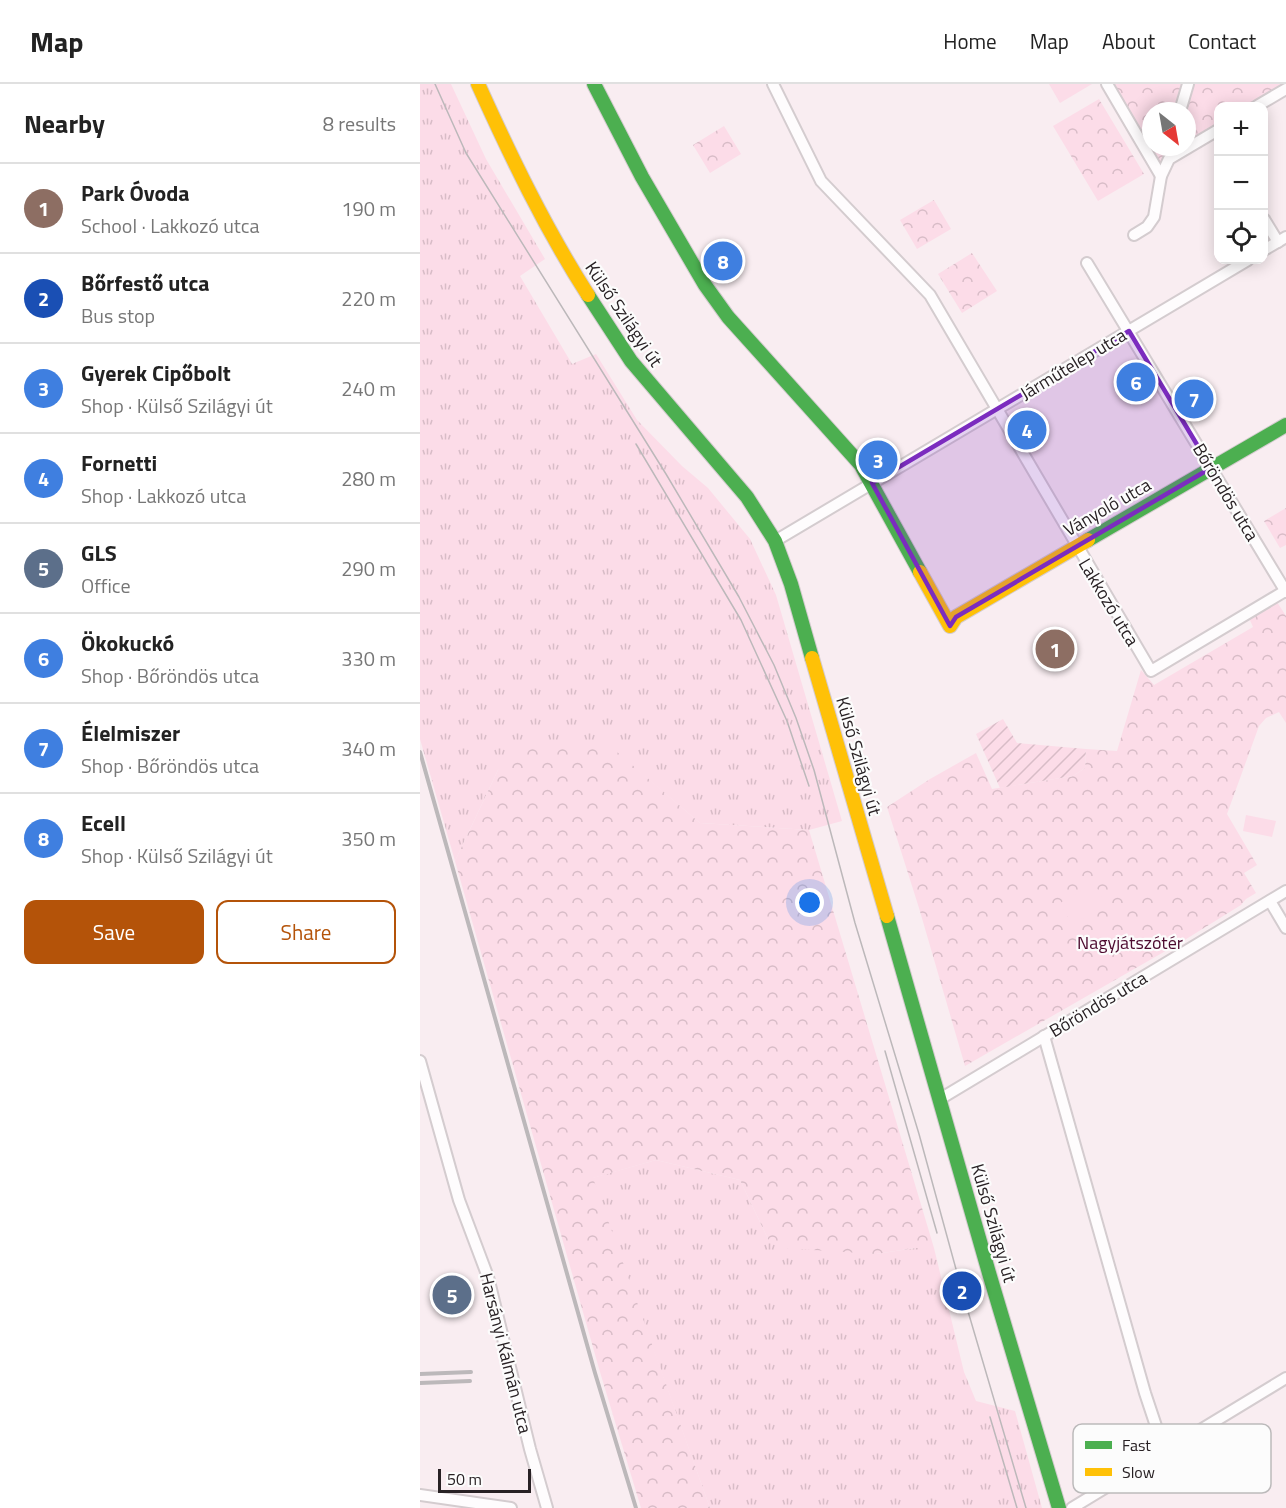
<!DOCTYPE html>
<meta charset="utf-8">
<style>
body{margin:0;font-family:"Titillium Web",sans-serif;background:#f6f6f6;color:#222}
.controls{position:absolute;right:18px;top:18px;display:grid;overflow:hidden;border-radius:12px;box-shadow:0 3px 15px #0003}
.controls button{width:54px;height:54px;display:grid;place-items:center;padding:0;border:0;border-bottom:2px solid #e0e0e0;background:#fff;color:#222;font:30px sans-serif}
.compass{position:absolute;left:722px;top:18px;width:54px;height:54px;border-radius:50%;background:#fff;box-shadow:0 3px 15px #0003;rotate:149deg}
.scale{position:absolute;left:18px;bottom:15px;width:93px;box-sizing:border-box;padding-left:6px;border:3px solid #282124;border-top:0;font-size:16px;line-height:21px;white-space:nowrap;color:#282124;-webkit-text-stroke:4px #fcfcfc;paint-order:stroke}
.you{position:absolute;left:390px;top:819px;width:21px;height:21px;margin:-15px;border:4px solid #fff;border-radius:50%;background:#1a73e8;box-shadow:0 0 0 9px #1a73e833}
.badge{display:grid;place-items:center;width:39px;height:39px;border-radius:50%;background:#b45309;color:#fff;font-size:20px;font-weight:700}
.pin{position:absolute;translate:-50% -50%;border:3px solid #fff;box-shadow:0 2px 6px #0006}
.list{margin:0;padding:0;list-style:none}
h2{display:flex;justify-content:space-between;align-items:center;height:78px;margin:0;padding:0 24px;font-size:26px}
h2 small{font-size:20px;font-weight:400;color:#767676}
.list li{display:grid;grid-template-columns:39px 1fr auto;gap:18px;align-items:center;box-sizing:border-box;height:90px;padding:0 24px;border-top:2px solid #e0e0e0}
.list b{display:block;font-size:22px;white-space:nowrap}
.list p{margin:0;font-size:20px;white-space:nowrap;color:#767676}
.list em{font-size:20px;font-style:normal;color:#767676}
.actions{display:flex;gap:12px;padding:18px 24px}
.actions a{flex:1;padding:14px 0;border:2px solid #b45309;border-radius:12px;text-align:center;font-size:21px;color:#b45309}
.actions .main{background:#b45309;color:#fff}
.icon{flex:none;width:33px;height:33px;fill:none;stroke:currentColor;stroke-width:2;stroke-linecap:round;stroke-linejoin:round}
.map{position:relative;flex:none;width:866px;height:1424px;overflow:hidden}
header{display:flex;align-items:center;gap:36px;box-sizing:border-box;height:84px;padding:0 30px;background:#fff;border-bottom:2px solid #e0e0e0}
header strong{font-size:28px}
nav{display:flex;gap:33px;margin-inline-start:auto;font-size:21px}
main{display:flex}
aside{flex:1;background:#fff}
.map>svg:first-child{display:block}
.grass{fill:url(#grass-tufts)}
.forest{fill:url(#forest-crowns);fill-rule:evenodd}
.garden{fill:url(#garden-furrows)}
.pitch{fill:#fcdce8}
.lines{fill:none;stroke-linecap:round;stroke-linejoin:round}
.street-casing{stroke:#d4cccf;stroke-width:14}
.fast-casing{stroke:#d4cccf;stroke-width:16}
.slow-casing{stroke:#d4cccf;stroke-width:16}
.street{stroke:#fefcfd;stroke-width:10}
.fast{stroke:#4caf50;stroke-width:14}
.slow{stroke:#ffc107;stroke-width:14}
.tram{stroke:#bcb8ba;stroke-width:1.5}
.rail{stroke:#bcb8ba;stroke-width:4}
.marked{fill:#7b2cbf;fill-opacity:0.2;stroke:#7b2cbf;stroke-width:4.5;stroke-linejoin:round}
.labels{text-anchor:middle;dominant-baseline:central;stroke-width:4.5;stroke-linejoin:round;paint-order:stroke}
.street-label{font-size:18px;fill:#282124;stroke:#fcfcfc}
.park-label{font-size:18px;fill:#4c092e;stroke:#fcfcfc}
.key{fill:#fcfcfc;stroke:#bcbabb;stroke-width:1.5}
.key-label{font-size:16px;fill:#282124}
</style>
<header>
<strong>Map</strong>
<nav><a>Home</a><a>Map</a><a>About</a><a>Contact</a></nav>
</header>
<main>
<aside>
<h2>Nearby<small>8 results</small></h2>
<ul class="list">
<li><span class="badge" style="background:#8d6e63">1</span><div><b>Park Óvoda</b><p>School · Lakkozó utca</p></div><em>190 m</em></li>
<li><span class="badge" style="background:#1a4fb4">2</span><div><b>Bőrfestő utca</b><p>Bus stop</p></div><em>220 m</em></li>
<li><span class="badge" style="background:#3f7fe0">3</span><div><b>Gyerek Cipőbolt</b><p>Shop · Külső Szilágyi út</p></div><em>240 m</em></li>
<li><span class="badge" style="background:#3f7fe0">4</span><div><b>Fornetti</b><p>Shop · Lakkozó utca</p></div><em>280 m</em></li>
<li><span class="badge" style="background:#5c6f8a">5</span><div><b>GLS</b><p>Office</p></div><em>290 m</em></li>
<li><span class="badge" style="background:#3f7fe0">6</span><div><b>Ökokuckó</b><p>Shop · Bőröndös utca</p></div><em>330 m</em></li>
<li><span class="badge" style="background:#3f7fe0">7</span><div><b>Élelmiszer</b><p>Shop · Bőröndös utca</p></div><em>340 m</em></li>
<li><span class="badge" style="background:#3f7fe0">8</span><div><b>Ecell</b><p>Shop · Külső Szilágyi út</p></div><em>350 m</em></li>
</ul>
<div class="actions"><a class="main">Save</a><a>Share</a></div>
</aside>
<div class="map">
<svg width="866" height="1424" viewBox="0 0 866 1424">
<defs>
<pattern id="grass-tufts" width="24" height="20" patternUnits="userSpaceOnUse" patternTransform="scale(1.5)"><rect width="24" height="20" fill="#fcdce8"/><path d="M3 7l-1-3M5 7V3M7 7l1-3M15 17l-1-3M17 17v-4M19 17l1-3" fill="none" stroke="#d8bcc7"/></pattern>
<pattern id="forest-crowns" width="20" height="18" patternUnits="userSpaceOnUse" patternTransform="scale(1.5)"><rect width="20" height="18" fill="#fcdce8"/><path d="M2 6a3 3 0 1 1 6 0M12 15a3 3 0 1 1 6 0" fill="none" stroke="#d8bcc7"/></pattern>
<pattern id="garden-furrows" width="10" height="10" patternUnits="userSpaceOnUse" patternTransform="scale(1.5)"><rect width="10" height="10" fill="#fcdce8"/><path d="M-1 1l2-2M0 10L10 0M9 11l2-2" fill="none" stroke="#d8bcc7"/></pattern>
</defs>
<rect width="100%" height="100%" fill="#f9edf1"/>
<g class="grass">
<path d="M 0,0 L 31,0 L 66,75 L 125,175 L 100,192 L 152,280 L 176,270 L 217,336 L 262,382 L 288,404 L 330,455 L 356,511 L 422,737 L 389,746 L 280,739 L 189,662 L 78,686 L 35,777 L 0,655 Z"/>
<path d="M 236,1076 L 320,1096 L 348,1155 L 456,1170 L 495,1164 L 514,1164 L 544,1288 L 556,1317 L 595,1327 L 622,1424 L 290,1424 L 172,1094 Z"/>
</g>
<g class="forest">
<path d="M 687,0 L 866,0 L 837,22 L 798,22 L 798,46 L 749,75 L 741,92 ZM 731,27 L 767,27 L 767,63 L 731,63 Z"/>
<path d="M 679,15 L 724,90 L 678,117 L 633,42 Z"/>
<path d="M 304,42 L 321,70 L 290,89 L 273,61 Z"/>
<path d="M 514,116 L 531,145 L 497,165 L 480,136 Z"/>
<path d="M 552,169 L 577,207 L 542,229 L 518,190 Z"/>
<path d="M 866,424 L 866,461 L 860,464 L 844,437 Z"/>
<path d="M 857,518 L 866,532 L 866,639 L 859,628 L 846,634 L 839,642 L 807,730 L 837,781 L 824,789 L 836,809 L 826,815 L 821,821 L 763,857 L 545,982 L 499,824 L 467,723 L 510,695 L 556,669 L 572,705 L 653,692 L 665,684 L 666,665 L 697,667 L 721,586 L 734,601 L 833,543 L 829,534 Z"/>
<path d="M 189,661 L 280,739 L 389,746 L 514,1164 L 495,1164 L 456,1170 L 361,1164 L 348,1155 L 320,1096 L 236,1076 L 173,1094 L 290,1424 L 221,1424 L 180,1288 L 35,777 L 78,686 L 105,662 Z"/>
</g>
<path class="garden" d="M 583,635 L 597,659 L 666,665 L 665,684 L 653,692 L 580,704 L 556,650 Z"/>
<g class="pitch">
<path d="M 629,0 L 672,0 L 640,19 Z"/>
<path d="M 826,731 L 856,737 L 852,753 L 823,747 Z"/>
<path d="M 674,799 L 686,820 L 652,841 L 640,819 Z"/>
</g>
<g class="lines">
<defs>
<g id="street">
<path d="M 353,0 L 401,97 L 510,211 L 731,587 L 865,507"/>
<path d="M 687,0 L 741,92"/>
<path d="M 837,22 L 866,5"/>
<path d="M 760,27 L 768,0"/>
<path d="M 844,135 L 858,158"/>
<path d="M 714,151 L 727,143 L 734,133 L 741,92 L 749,75 L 798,46"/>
<path d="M 844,166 L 866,153"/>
<path d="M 667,179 L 866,508"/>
<path d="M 355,457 L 828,176"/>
<path d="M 850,817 L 866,844"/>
<path d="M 624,952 L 725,1309 L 745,1369"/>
<path d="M 0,977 L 39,1116 L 68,1193 L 110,1365 L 127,1424"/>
<path d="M 520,1015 L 866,807"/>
<path d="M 0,1411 L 91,1424"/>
<path d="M 652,1424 L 866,1294"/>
</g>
<g id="fast">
<path d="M 174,0 L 222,93 L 285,201 L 308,233 L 441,381 L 500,488"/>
<path d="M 168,211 L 211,277 L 327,413 L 355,457 L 371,500 L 392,574"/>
<path d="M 668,456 L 866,341"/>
<path d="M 467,832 L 569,1189 L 639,1424"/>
</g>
<g id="slow">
<path d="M 58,0 C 91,73 125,144 168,211"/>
<path d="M 500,488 L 530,542 L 536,533 L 668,456"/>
<path d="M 392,574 L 467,832"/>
</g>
</defs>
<use href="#street" class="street-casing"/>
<use href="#fast" class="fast-casing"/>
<use href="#slow" class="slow-casing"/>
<use href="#street" class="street"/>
<use href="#fast" class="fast"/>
<use href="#slow" class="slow"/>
<g class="tram">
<path d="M 15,0 L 46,69 L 246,390 L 319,513 L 354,581 L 376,634 L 394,686 L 435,839 L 499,1050 L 542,1207 L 606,1424"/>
<path d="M 216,360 L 321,536 L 367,637 L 389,702"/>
<path d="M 465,967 L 517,1149"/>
<path d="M 570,1333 L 597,1424"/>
</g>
<g class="rail">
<path d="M 0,668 L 175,1289 L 216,1424"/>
<path d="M 0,1290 L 51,1288"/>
<path d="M 0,1299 L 50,1297"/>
</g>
</g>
<path class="marked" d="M 709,247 L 791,384 L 536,533 L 530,542 L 452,399 Z"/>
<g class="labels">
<g class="street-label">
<text transform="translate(204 230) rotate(56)">Külső Szilágyi út</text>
<text transform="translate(653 280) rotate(-31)">Járműtelep utca</text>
<text transform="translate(806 408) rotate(59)">Bőröndös utca</text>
<text transform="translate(687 423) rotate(-30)">Ványoló utca</text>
<text transform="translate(689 518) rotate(59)">Lakkozó utca</text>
<text transform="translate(439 672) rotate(74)">Külső Szilágyi út</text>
<text transform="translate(678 920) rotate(-31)">Bőröndös utca</text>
<text transform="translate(574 1139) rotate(74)">Külső Szilágyi út</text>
<text transform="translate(86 1269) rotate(76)">Harsányi Kálmán utca</text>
</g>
<g class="park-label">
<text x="710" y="858">Nagyjátszótér</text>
</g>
</g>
<rect x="653" y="1340" width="198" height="69" rx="9" class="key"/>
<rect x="665" y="1357" width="27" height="8" fill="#4caf50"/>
<rect x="665" y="1384" width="27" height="8" fill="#ffc107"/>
<g class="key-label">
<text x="702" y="1367">Fast</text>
<text x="702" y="1394">Slow</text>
</g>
</svg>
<div class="controls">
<button>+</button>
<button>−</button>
<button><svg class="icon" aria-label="locate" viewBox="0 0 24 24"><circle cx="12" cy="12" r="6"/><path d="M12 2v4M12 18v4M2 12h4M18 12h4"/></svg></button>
</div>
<svg class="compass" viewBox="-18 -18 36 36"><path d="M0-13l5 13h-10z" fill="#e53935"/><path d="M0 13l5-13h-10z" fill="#767676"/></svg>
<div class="scale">50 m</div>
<div class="you"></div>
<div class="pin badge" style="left:635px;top:565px;background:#8d6e63">1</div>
<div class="pin badge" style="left:542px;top:1207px;background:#1a4fb4">2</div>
<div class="pin badge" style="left:458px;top:376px;background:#3f7fe0">3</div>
<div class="pin badge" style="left:607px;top:346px;background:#3f7fe0">4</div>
<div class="pin badge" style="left:32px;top:1211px;background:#5c6f8a">5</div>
<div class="pin badge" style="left:716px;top:298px;background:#3f7fe0">6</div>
<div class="pin badge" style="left:774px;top:315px;background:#3f7fe0">7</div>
<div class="pin badge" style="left:303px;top:177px;background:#3f7fe0">8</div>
</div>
</main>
